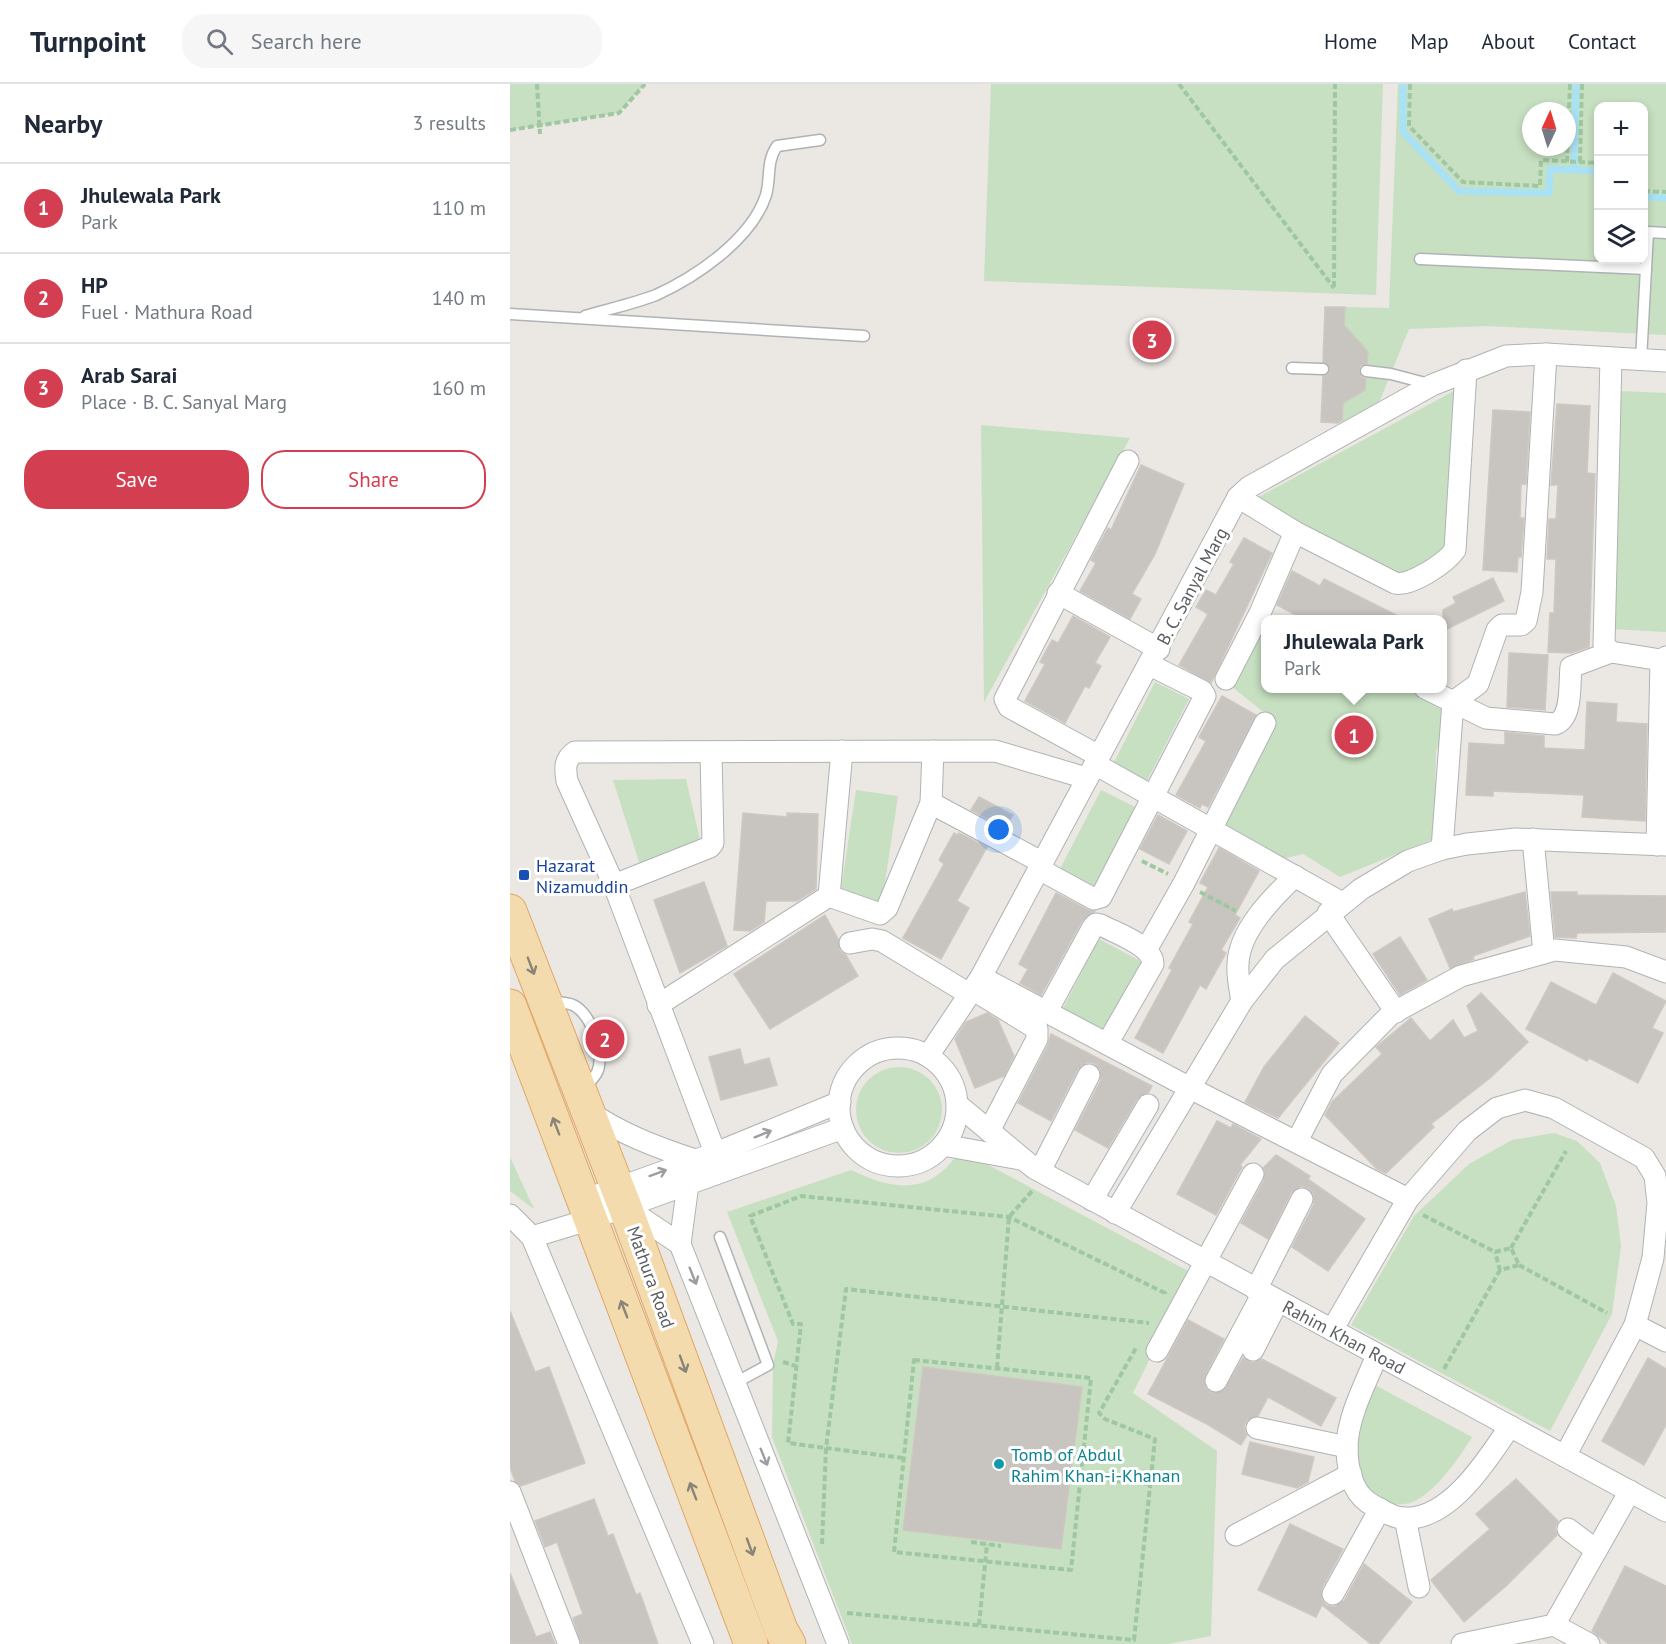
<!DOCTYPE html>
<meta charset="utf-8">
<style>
body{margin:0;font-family:"PT Sans",sans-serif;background:#f6f6f7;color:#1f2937}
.controls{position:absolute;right:18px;top:18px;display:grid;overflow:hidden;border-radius:12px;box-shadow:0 3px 9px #0003}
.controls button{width:54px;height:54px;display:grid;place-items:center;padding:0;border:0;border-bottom:2px solid #e0e1e3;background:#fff;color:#1f2937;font:30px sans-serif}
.compass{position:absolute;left:1012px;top:18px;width:54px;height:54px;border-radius:50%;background:#fff;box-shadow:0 3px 9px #0003;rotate:4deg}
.you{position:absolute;left:489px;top:746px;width:21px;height:21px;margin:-15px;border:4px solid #fff;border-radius:50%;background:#1a73e8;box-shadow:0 0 0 9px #1a73e833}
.badge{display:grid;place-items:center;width:39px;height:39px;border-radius:50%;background:#d33f50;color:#fff;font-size:20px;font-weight:700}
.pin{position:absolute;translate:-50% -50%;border:3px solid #fff;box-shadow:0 2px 6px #0006}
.popup{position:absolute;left:751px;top:531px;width:186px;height:78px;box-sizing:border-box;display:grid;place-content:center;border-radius:12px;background:#fff;filter:drop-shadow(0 2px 4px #0005);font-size:20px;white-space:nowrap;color:#747a83}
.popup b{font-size:22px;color:#1f2937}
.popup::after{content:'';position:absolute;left:50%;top:100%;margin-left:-12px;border:12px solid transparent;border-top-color:#fff}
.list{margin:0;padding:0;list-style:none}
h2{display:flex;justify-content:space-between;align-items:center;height:78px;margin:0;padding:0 24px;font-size:26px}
h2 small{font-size:20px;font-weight:400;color:#747a83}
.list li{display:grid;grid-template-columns:39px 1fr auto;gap:18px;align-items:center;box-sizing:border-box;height:90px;padding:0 24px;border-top:2px solid #e0e1e3}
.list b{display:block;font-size:22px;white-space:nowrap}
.list p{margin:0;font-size:20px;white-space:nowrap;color:#747a83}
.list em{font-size:20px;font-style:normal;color:#747a83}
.actions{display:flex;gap:12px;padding:18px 24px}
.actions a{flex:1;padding:14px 0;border:2px solid #d33f50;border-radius:24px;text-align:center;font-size:21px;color:#d33f50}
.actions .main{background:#d33f50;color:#fff}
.icon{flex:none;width:33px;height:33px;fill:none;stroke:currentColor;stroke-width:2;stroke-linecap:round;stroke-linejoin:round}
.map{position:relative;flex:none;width:1156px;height:1560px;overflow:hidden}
header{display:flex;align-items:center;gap:36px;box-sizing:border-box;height:84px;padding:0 30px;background:#fff;border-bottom:2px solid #e0e1e3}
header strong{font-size:28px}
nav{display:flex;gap:33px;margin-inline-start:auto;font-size:21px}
.search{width:420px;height:54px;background:#f6f6f7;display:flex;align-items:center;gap:15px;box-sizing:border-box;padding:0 21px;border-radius:24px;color:#747a83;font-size:22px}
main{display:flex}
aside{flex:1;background:#fff}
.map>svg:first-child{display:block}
.green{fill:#c7e0c1;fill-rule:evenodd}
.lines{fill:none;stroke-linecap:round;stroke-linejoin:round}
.stream{stroke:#a9e2f4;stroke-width:7}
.building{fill:#c8c4c0;stroke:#cfc8c1;stroke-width:1.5}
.lane-casing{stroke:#afb3b5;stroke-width:13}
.street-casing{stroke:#afb3b5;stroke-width:23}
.primary-casing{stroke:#dfa666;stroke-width:35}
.path{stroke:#9fc7a2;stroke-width:4;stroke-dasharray:6 3;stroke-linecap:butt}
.lane{stroke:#fff;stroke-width:10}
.street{stroke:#fff;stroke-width:21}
.primary{stroke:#f4dbad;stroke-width:33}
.oneway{stroke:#888478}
.oneway2{stroke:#9c9ea0}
.transit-dot{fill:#1a4fb4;stroke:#fff;stroke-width:2}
.culture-dot{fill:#0f9aa8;stroke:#fff;stroke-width:2}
.labels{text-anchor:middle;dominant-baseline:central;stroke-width:6;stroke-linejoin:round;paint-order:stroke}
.street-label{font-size:18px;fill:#5a5e61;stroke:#fff}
.transit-label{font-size:18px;fill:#164399;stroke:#fff;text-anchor:start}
.culture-label{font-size:18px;fill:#0d838f;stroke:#fff;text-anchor:start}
</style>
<header>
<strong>Turnpoint</strong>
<div class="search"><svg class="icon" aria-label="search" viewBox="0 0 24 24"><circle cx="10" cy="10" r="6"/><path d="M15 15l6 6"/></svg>Search here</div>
<nav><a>Home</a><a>Map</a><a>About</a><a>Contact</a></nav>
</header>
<main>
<aside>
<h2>Nearby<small>3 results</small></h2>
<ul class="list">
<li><span class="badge">1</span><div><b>Jhulewala Park</b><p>Park</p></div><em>110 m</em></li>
<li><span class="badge">2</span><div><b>HP</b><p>Fuel · Mathura Road</p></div><em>140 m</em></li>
<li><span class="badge">3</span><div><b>Arab Sarai</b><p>Place · B. C. Sanyal Marg</p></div><em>160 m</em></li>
</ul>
<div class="actions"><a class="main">Save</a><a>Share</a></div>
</aside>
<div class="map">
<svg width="1156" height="1560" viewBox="0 0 1156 1560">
<rect width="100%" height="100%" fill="#ebe7e2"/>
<g class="green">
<path d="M 0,0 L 135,0 L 109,29 L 0,46 Z"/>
<path d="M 481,0 L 873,0 L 866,211 L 474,197 Z"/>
<path d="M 888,0 L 1156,0 L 1156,251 L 978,242 L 899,245 L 866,326 L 832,339 L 833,319 L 855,306 L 858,268 L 834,241 L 835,223 L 879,224 ZM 1088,22 L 1134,22 L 1134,176 L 1088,176 ZM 1021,27 L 1057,27 L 1057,63 L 1021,63 Z"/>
<path d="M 951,303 L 940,463 L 891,497 L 745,415 Z"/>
<path d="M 1111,307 L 1156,309 L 1156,548 L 1101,545 Z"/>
<path d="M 471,341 L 620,354 L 474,618 Z"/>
<path d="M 755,541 L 756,604 L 898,605 L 946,626 L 926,667 L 924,755 L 830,793 L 793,770 L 763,777 L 714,747 L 712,730 L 761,634 L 721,602 Z"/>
<path d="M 645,598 L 679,615 L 637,697 L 603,680 Z"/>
<path d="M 176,695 L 191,760 L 131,784 L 103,696 Z"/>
<path d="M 346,706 L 388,712 L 372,818 L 330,812 Z"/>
<path d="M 591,706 L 625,723 L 583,805 L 549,787 Z"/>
<path d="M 589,855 L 634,879 L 596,950 L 552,926 Z"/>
<circle cx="389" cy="1026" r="43"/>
<path d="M 1044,1049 L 1067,1057 L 1090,1079 L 1106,1122 L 1111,1162 L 1102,1230 L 1040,1347 L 841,1241 L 904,1132 L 959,1080 L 1002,1056 Z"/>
<path d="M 450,1066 L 682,1189 L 623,1309 L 707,1367 L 701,1552 L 658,1560 L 342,1560 L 262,1353 L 263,1281 L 268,1257 L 217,1128 L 341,1086 C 385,1107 421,1112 450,1066 Z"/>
<path d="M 0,1073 L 24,1125 L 0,1107 Z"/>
<path d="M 863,1300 L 962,1353 C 950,1373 920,1417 895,1420 C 882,1422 871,1417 859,1412 L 846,1375 L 846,1352 Z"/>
</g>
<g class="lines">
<g class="stream">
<path d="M 893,0 L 893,48 L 949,107 L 1039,109 L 1040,85 L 1088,87"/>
<path d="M 1064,86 L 1066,0"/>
<path d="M 1134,113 L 1156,114"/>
</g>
</g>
<g class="building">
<path d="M 815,223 L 835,223 L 834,241 L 858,268 L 857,280 L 850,282 L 849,287 L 851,293 L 856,295 L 855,306 L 833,319 L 832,336 L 828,339 L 811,338 L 813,292 L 819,289 L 820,285 L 813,278 Z"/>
<path d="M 1047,320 L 1080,322 L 1077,389 L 1085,390 L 1079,563 L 1061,569 L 1038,568 L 1040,529 L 1044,529 L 1046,475 L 1037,475 L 1039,435 L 1046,435 L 1048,401 L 1041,401 Z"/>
<path d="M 983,326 L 1020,328 L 1016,400 L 1011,400 L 1010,434 L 1014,434 L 1011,473 L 1008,473 L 1007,488 L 973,486 Z"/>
<path d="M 631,381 L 674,400 L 645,470 L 622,510 L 631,515 L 620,535 L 570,507 L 586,479 L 581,476 L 598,444 L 601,446 Z"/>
<path d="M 734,454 L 762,469 L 701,599 L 669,581 L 698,530 L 686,523 L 696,506 L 706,511 L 724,480 L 720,478 Z"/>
<path d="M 782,487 L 810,502 L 814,495 L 896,536 L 798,536 L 782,529 L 767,521 Z"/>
<path d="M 983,494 L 994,517 L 933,547 L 933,526 L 946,519 L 943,513 Z"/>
<path d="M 563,532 L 600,553 L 585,579 L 591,582 L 579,604 L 575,602 L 555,639 L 515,617 L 535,580 L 530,578 L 542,556 L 548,559 Z"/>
<path d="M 999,569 L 1038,571 L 1035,626 L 997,623 Z"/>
<path d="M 712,612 L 746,631 L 698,723 L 692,720 L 690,724 L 666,711 L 696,657 L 689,653 Z"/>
<path d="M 1077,618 L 1107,620 L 1106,638 L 1137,640 L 1135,737 L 1072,733 L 1074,711 L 983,707 L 983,712 L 956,711 L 959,659 L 995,661 L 995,648 L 1034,652 L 1034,664 L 1075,666 Z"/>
<path d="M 469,713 L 503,731 L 495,744 L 461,726 Z"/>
<path d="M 233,729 L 277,733 L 277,729 L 308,730 L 306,805 L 287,817 L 256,817 L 254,838 L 240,847 L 224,846 Z"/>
<path d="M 648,731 L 677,747 L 659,780 L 630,765 Z"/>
<path d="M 444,749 L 448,751 L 449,749 L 477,763 L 447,817 L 459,824 L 431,875 L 393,854 L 434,780 L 429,776 Z"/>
<path d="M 709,764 L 749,787 L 725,831 L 730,834 L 711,866 L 716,869 L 696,905 L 690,901 L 653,969 L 625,954 L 662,886 L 659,884 L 683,840 L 679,838 L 698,803 L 690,799 Z"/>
<path d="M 194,798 L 217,862 L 170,889 L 144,816 Z"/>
<path d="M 1015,808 L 1020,852 L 963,872 L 964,875 L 940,884 L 919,835 L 942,825 L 943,828 Z"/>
<path d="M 1041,808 L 1067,808 L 1067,811 L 1156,812 L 1156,848 L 1067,849 L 1066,854 L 1045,853 Z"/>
<path d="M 546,809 L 578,826 L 585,827 L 572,837 L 531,911 L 510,899 L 518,885 L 509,880 Z"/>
<path d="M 315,831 L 328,855 L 330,867 L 336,871 L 348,892 L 260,945 L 224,890 Z"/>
<path d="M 890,853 L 917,896 L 890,911 L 863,870 Z"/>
<path d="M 1103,889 L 1156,917 L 1142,944 L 1153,949 L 1128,999 L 1079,974 L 1077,977 L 1016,945 L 1041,898 L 1086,921 Z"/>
<path d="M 971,909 L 1018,958 L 980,994 L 921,1040 L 924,1043 L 876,1089 L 867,1085 L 815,1031 L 822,1018 L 872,970 L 866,963 L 901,934 L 920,957 L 943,936 L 954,954 L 968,947 L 957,922 Z"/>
<path d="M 477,929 L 488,936 L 504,972 L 494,992 L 465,1004 L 445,955 L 456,938 Z"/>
<path d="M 795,932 L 829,959 L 768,1034 L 735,1018 L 754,983 Z"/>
<path d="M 541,950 L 642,1002 L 639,1008 L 627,1015 L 598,1064 L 565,1046 L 591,996 L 590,985 L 584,979 L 578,978 L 568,985 L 541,1037 L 508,1019 L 538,961 Z"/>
<path d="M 230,965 L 234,981 L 259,974 L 267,1001 L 211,1016 L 199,973 Z"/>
<path d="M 707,1037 L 721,1044 L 723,1040 L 751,1055 L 730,1081 L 732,1083 L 706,1131 L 667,1110 Z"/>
<path d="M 766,1071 L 800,1092 L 798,1095 L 855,1135 L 818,1187 L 782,1163 L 804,1120 L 803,1109 L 798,1104 L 791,1102 L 781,1109 L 758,1155 L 731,1139 L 754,1096 L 754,1083 Z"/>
<path d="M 0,1227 L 25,1288 L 39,1283 L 75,1379 L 11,1402 L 5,1397 L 0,1383 Z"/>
<path d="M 678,1236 L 714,1255 L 695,1292 L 695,1303 L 700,1308 L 713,1307 L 733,1274 L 743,1279 L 752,1275 L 826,1314 L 811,1342 L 758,1313 L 748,1332 L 737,1336 L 734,1342 L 737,1351 L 731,1361 L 697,1340 L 638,1310 Z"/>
<path d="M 1138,1274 L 1156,1285 L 1156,1341 L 1134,1381 L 1092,1357 Z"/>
<path d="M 413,1283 L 572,1303 L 551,1465 L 393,1446 Z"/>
<path d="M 740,1358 L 804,1373 L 798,1398 L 787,1404 L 732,1390 Z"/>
<path d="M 1006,1395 L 1048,1437 L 1045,1444 L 1047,1451 L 996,1502 L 954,1538 L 921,1496 L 980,1445 L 966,1430 Z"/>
<path d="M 84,1415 L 98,1452 L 103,1450 L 126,1511 L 130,1509 L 148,1560 L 71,1560 L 63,1534 L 73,1530 L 47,1458 L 35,1463 L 25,1437 Z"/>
<path d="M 780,1440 L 833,1465 L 812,1504 L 812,1516 L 816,1521 L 824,1523 L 834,1517 L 854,1480 L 902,1518 L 868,1560 L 861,1560 L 812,1521 L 806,1533 L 748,1506 Z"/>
<path d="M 1115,1482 L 1156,1502 L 1156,1560 L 1099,1560 L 1082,1547 Z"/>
<path d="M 0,1489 L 26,1553 L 40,1548 L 45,1560 L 0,1560 Z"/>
</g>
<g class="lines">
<defs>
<g id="lane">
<path d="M 910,175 L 1136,185"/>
<path d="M 0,230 L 354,252"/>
<path d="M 75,232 C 98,225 123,220 146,211 C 186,193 242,155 256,111 C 261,93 256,78 267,62 L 310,56"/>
<path d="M 1131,276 L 1138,148 L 1156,149"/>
<path d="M 782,284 L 813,285"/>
<path d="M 856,287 L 881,290 L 919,300"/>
<path d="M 41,918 C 48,918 58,918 65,922 C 81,932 92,963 89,982 C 88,991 79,999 72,1004"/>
<path d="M 210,1153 L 258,1281 L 225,1299"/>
</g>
<g id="street">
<path d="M 1101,274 L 1094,561 L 1101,568 L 1151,576"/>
<path d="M 728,413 L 785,448 L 885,499 C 900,503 936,479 945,466 L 956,286"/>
<path d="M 548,509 L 649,565"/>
<path d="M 716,595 L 750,529 L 785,448"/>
<path d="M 915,604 L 976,634 L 1045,640 C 1063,634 1059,600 1061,583 L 1101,568"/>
<path d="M 332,667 L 319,812 L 370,830 L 377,824 L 421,719 L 423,667"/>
<path d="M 589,672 L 499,623 L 495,615 L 618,377"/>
<path d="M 585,680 L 832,819"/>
<path d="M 421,719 L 533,779"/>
<path d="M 1023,755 L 1034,869"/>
<path d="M 1147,761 L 1151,576 L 1156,573"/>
<path d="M 932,765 L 943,618 L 968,600 L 987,546 L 992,541 L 1011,541 L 1016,537 L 1022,508 L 1036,270"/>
<path d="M 529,785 L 584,815 L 591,813 L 695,612 L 692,607 L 640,581"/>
<path d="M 104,801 L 200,763 L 203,759 L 201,669"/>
<path d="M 818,829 L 886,928"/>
<path d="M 340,859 L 362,855 L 372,857 L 459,910"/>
<path d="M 636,866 L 674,799 L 755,639"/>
<path d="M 471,893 L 680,1004 L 898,1115"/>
<path d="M 462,905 L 527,945 L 527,955 L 479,1047"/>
<path d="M 732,917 C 730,905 727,893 728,880 C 729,847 762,814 785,792"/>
<path d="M 148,921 L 319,812"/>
<path d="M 537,927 L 583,843 L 586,840 L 591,841 C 605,849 643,861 643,880 L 597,960"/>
<circle cx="388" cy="1023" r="59"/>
<path d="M 418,972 L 471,893 L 728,413 L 739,403 L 922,301 L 996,272 L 1036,270 L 1156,277"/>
<path d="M 448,1021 L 524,1084 L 1156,1427"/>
<path d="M 78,1027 C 111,1050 146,1063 185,1076"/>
<path d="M 787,1057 L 822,990 L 881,930 L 951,892 L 1045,866 L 1116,873 L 1156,888"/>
<path d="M 433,1061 L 510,1075"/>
<path d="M 212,1087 L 104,801 L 57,697 C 55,684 54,676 65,668 L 485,667 L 576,694"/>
<path d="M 530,1087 L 579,991"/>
<path d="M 74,1116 L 206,1069 L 330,1018"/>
<path d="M 582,1116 L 638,1021"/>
<path d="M 115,1123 L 170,1160 L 328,1560"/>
<path d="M 605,1129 L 732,917 L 765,875 L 851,805 L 898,777 L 932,765 L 957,760 L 1006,755 L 1156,761"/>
<path d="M 0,1131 L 22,1153 L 193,1560"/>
<path d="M 22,1153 L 81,1135 L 333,1044"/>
<path d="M 170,1160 L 178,1100"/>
<path d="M 746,1206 L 792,1115"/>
<path d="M 1125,1241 L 1156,1257"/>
<path d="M 822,1246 L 898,1115 L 957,1047 L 987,1024 L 1015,1016 L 1044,1024 L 1134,1074 L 1145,1092 L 1148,1119 L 1143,1174 L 1125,1241 L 1055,1372"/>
<path d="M 743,1266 L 768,1217"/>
<path d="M 647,1267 L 743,1090"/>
<path d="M 867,1271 C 856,1299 838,1331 837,1362 C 837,1385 842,1411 864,1422 C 872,1426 883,1434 893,1434 C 939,1438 978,1375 1000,1342"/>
<path d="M 706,1297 L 753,1209"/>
<path d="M 747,1344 L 837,1363"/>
<path d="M 0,1408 L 59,1560"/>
<path d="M 895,1434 L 909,1503"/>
<path d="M 1058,1445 L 1086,1466"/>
<path d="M 726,1451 L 841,1390"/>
<path d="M 823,1510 L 870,1425"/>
<path d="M 1044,1541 L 1079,1560"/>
<path d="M 952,1560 L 1044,1541 L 1120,1407"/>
</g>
<g id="primary">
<path d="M 0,827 L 115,1123 L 271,1546 L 279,1560"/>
<path d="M 0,922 L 241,1560"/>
</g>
</defs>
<use href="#lane" class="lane-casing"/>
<use href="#street" class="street-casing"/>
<use href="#primary" class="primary-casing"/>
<g class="path">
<path d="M 27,0 L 30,50"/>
<path d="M 669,0 L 824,204"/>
<path d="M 900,0 L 899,42 L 953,98 L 1030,102 L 1031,76 L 1088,79"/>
<path d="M 0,46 L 109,29 L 135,0"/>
<path d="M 1057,78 L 1060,0"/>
<path d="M 1070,78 L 1072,0"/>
<path d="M 1134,107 L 1156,108"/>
<path d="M 824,203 L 825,0"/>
<path d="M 632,777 L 658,790"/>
<path d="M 690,808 L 726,827"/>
<path d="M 913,1131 L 985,1168 L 1001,1164 L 1009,1181 L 990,1186 L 985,1168"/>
<path d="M 1001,1164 L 1056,1067"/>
<path d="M 1009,1181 L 1097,1229"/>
<path d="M 404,1276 L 581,1294 L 561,1486 L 384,1468 Z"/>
<path d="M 273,1278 L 286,1282"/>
<path d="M 487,1284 L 499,1133 L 523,1106"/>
<path d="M 934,1285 L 990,1186"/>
<path d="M 393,1374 L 316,1364 L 336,1205 L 639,1239"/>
<path d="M 571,1394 L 640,1400"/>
<path d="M 461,1458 L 491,1462"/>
<path d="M 312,1460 L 316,1364 L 278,1359 L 291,1240 L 283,1240 L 240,1132 L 291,1112 L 499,1133 L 655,1209 L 654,1210"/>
<path d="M 337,1529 L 624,1556 L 645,1355 L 595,1335 L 589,1329 L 626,1264"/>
<path d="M 469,1541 L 477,1460"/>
</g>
<use href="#lane" class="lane"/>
<use href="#street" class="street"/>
<use href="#primary" class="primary"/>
</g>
<defs><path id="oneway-shaft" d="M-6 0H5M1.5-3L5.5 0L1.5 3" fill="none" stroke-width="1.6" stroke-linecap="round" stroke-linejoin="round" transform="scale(1.5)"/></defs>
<g class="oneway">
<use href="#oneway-shaft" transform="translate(21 882) rotate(69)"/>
<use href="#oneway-shaft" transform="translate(46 1042) rotate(-111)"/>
<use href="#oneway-shaft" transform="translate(114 1225) rotate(-111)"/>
<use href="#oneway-shaft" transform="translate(173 1280) rotate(70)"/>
<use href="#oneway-shaft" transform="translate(183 1407) rotate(-111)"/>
<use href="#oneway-shaft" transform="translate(240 1463) rotate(70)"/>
</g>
<g class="oneway2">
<use href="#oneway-shaft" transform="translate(253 1050) rotate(-22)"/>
<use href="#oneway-shaft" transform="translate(148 1089) rotate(-20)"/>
<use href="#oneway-shaft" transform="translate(183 1192) rotate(68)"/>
<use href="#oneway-shaft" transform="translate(254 1373) rotate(68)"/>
</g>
<rect class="transit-dot" x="8" y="785" width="12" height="12" rx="3"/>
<circle class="culture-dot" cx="489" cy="1380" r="6"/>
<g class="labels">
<g class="street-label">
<text transform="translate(682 502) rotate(-62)">B. C. Sanyal Marg</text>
<text transform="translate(141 1193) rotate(70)">Mathura Road</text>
<text transform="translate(834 1253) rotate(28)">Rahim Khan Road</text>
</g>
<g class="transit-label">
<text x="26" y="781">Hazarat<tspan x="26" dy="21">Nizamuddin</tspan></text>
</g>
<g class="culture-label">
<text x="501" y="1370">Tomb of Abdul<tspan x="501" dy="21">Rahim Khan-i-Khanan</tspan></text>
</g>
</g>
</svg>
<div class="controls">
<button>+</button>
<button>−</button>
<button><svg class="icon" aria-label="layers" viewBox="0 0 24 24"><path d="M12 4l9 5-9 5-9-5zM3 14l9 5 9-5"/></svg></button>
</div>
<svg class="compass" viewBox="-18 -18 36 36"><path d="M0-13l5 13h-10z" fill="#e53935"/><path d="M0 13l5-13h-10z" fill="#747a83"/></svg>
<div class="you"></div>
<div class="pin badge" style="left:844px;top:651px">1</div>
<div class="popup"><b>Jhulewala Park</b>Park</div>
<div class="pin badge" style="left:95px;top:955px">2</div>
<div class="pin badge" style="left:642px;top:256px">3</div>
</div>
</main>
